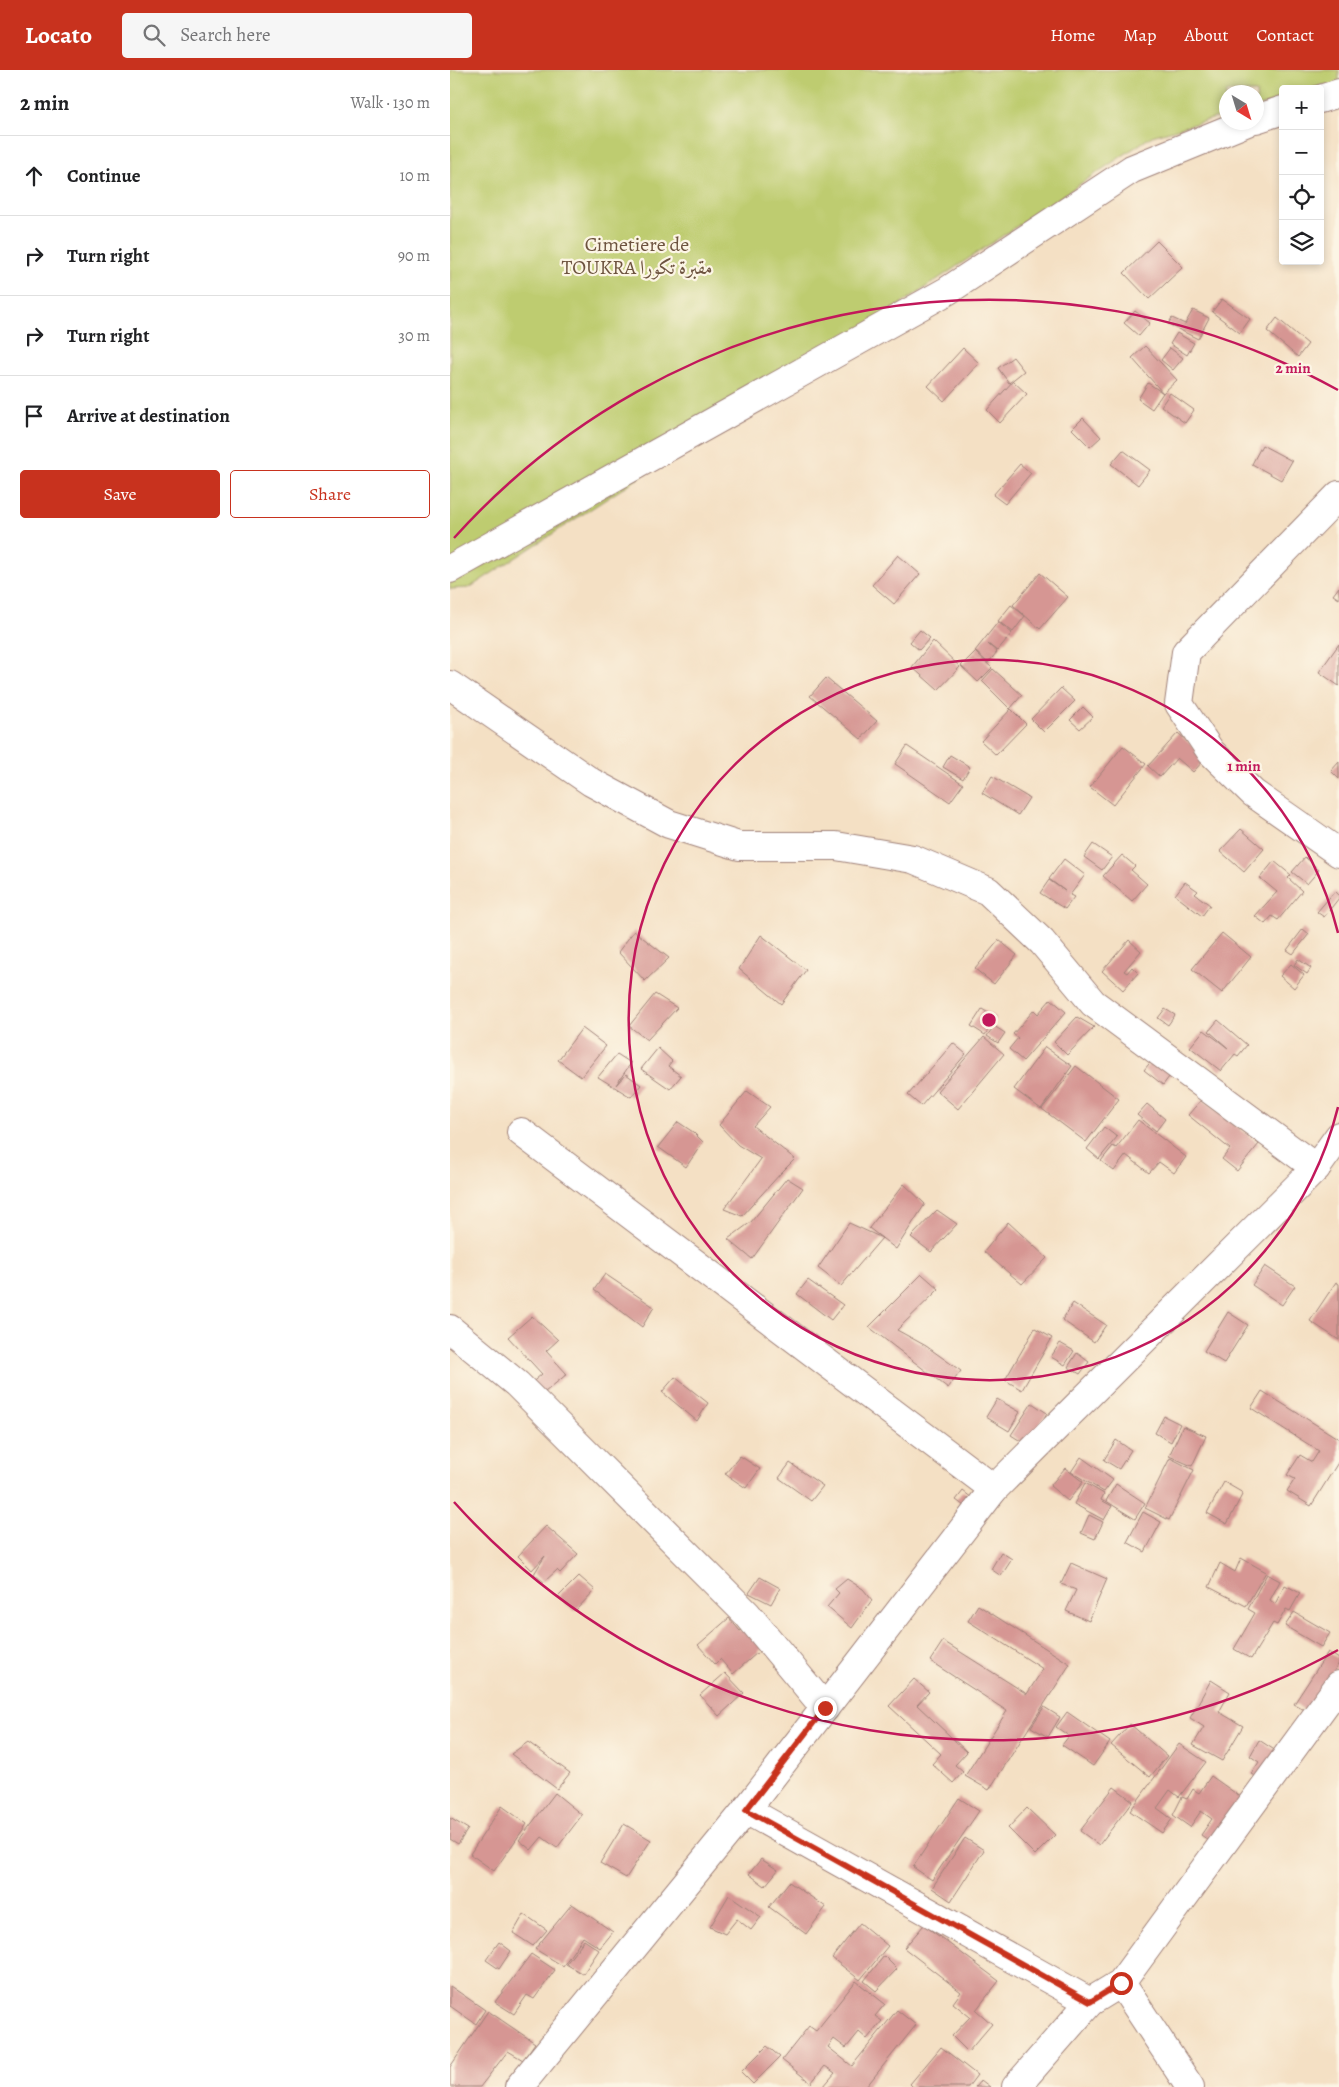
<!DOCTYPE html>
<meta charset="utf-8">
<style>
body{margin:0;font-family:Alegreya,Amiri,serif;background:#f6f6f6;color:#202124}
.controls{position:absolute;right:15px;top:15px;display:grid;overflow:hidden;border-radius:5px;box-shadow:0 2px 8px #0003}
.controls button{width:45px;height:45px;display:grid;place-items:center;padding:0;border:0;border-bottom:1px solid #e0e0e0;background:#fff;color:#202124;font:25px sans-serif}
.compass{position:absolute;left:769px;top:15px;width:45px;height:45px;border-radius:50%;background:#fff;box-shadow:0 2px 8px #0003;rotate:142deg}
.stop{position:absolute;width:15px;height:15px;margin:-11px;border:4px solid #c8321e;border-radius:50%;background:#fff}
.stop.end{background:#c8321e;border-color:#fff;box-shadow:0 1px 5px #0008}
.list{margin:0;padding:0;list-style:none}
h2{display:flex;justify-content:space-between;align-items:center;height:65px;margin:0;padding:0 20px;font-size:21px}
h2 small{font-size:16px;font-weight:400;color:#757577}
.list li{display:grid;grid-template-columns:32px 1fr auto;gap:15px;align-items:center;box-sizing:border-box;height:80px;padding:0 20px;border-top:1px solid #e0e0e0}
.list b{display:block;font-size:19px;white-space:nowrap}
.list em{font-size:16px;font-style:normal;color:#757577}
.actions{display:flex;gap:10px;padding:15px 20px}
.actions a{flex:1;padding:11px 0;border:1px solid #c8321e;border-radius:5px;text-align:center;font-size:18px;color:#c8321e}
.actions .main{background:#c8321e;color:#fff}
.icon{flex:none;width:28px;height:28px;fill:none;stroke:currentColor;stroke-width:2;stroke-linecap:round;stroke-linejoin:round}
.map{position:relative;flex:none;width:889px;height:2017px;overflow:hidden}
header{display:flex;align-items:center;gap:30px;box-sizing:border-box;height:70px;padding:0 25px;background:#c8321e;color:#fff}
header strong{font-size:24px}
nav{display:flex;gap:28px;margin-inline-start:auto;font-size:18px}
.search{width:350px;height:45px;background:#f6f6f6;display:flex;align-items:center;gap:12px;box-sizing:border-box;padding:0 18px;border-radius:5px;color:#757577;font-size:19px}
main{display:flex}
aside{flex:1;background:#fff}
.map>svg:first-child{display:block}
.green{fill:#becc6f;stroke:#84764d}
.building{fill:#d69693}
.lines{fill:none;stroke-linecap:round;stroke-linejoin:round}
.minor-casing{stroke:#9f8078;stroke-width:30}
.minor{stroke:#fff;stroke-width:28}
.route{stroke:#c8321e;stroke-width:6}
.ring{fill:none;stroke:#c2185b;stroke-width:2.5}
.labels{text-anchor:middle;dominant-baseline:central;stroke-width:4.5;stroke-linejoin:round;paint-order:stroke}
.park-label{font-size:20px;fill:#6d533f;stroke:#fcf5e5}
.centre{fill:#c2185b;stroke:#fcf5e5;stroke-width:2.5}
.ring-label{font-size:15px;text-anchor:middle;font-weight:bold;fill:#c2185b;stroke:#fcf5e5;stroke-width:4.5;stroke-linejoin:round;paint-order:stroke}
</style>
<header>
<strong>Locato</strong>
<div class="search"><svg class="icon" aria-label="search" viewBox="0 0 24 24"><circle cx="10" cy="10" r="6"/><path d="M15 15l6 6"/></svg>Search here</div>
<nav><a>Home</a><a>Map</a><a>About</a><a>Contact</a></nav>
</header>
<main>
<aside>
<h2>2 min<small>Walk · 130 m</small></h2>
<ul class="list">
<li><svg class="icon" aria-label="ahead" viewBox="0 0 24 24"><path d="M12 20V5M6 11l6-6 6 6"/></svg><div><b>Continue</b></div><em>10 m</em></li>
<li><svg class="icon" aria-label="right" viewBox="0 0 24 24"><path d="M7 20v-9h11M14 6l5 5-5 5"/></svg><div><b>Turn right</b></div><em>90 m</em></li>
<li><svg class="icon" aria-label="right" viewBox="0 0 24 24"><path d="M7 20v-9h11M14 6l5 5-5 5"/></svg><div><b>Turn right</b></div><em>30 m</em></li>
<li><svg class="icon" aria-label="arrive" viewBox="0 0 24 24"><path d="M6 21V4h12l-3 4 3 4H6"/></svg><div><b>Arrive at destination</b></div></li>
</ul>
<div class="actions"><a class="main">Save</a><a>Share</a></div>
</aside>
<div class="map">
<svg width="889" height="2017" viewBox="0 0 889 2017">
<rect width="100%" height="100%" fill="#fcf5e5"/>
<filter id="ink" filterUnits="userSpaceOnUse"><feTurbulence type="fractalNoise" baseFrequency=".02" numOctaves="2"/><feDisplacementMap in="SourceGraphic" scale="10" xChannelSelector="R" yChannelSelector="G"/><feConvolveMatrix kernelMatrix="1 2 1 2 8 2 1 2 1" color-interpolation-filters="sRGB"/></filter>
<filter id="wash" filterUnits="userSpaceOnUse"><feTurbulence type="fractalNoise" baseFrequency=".0096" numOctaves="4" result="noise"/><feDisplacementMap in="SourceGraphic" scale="20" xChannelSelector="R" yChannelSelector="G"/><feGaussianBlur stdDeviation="1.12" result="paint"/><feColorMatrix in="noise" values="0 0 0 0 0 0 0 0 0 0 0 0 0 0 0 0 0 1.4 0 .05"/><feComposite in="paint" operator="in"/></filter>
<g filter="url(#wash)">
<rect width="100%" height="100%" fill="#f4e0c4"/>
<path class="green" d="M 0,0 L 889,0 L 889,14 L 870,19 L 833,19 L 833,29 L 807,37 L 806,22 L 776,22 L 776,45 L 702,66 L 247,370 L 19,518 L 0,519 Z"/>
<g id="blocks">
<g class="building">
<path d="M 707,171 L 733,197 L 699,229 L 674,203 Z"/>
<path d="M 772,229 L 800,249 L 790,263 L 762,242 Z"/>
<path d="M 743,240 L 759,248 L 748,269 L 718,254 L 722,248 L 735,254 Z"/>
<path d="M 685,241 L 700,253 L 689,266 L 674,253 Z"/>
<path d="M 827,248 L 858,274 L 848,287 L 817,261 Z"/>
<path d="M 727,263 L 744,273 L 737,285 L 720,274 Z"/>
<path d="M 695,276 L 727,310 L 713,323 L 682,288 Z"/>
<path d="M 513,278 L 529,293 L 494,331 L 478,316 Z"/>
<path d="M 720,278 L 733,288 L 723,300 L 711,290 Z"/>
<path d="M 563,287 L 574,301 L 559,313 L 548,298 Z"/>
<path d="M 563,311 L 577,324 L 550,353 L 537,340 Z"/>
<path d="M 698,313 L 713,323 L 702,339 L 688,329 Z"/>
<path d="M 720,323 L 744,340 L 735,353 L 711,336 Z"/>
<path d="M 633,348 L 651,367 L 640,377 L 622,359 Z"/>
<path d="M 812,375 L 842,391 L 831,410 L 802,394 Z"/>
<path d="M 673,380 L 700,400 L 688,415 L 661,394 Z"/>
<path d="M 570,394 L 581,403 L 555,434 L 543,425 Z"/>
<path d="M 448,485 L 470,504 L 444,534 L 422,515 Z"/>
<path d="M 590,503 L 618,527 L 590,559 L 563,535 Z"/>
<path d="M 889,517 L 889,529 L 883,525 Z"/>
<path d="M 561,535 L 575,546 L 563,562 L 548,551 Z"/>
<path d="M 548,552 L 562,563 L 547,581 L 538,574 L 547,582 L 538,593 L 525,581 Z"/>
<path d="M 470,560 L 480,568 L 469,580 L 460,572 Z"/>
<path d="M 483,571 L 510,597 L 488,620 L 462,597 Z"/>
<path d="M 889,574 L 889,616 L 869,602 Z"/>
<path d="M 525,582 L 542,598 L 528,612 L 511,596 Z"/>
<path d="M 543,599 L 572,625 L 560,639 L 532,611 Z"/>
<path d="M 376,608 L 427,651 L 411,669 L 360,626 Z"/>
<path d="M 611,618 L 625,631 L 594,662 L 581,649 Z"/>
<path d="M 633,637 L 643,647 L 630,659 L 620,650 Z"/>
<path d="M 561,639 L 576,654 L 546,685 L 531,671 Z"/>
<path d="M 728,663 L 756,688 L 743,702 L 727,688 L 710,707 L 698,696 Z"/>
<path d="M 457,676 L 513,714 L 500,732 L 445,694 Z"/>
<path d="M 673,676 L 696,694 L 663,735 L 640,717 Z"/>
<path d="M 500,685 L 520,697 L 513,709 L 493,697 Z"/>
<path d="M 889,692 L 889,709 L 881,701 Z"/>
<path d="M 542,706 L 579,728 L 568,745 L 532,723 Z"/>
<path d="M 791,759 L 814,779 L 794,802 L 770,781 Z"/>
<path d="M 643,774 L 662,787 L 652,800 L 634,787 Z"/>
<path d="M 672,785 L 685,796 L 681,800 L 697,814 L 682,831 L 653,806 Z"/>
<path d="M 855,787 L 869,800 L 857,814 L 842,802 Z"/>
<path d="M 614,789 L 635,805 L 620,825 L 624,827 L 615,839 L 590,823 L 599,810 L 615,821 L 599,809 Z"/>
<path d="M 824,791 L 841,805 L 838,808 L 852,821 L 828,850 L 822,846 L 815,854 L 805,846 L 827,822 L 810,808 Z"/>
<path d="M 735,812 L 748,821 L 745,824 L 760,835 L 752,846 L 725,825 Z"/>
<path d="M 885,821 L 889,825 L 889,828 L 874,847 L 867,842 Z"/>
<path d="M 853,859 L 859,864 L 843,884 L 837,880 Z"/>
<path d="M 184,861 L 219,888 L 195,911 L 168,882 Z"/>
<path d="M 772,863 L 801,887 L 772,923 L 742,899 Z"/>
<path d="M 311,865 L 356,900 L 331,934 L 289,899 Z"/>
<path d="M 549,870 L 567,885 L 544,914 L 525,899 Z"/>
<path d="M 679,870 L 691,881 L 674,901 L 677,903 L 682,897 L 688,903 L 673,920 L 652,901 Z"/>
<path d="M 848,889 L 861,898 L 857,904 L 844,895 Z"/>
<path d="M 841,894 L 854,905 L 844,918 L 830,906 Z"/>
<path d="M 205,924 L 227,938 L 197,970 L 179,956 Z"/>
<path d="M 601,929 L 616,942 L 573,991 L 559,979 L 568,968 L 563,964 L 584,940 L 588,944 Z"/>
<path d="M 532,939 L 546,948 L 535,965 L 521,956 Z"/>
<path d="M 715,939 L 725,945 L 718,955 L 708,948 Z"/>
<path d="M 627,947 L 644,957 L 617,985 L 604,972 Z"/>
<path d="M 768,950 L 797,975 L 788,986 L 785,984 L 771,1001 L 740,977 L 754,960 L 778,978 L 759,961 Z"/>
<path d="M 544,956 L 555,963 L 548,973 L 537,966 Z"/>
<path d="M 132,958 L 156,976 L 131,1007 L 108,990 Z"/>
<path d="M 534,967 L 554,984 L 508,1039 L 487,1021 Z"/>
<path d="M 503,973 L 516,984 L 471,1036 L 458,1025 Z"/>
<path d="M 595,977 L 622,996 L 591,1039 L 564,1019 Z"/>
<path d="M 208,978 L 222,991 L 218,996 L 231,1006 L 220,1019 L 191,999 Z"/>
<path d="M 167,984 L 181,993 L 166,1015 L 176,1004 L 191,1015 L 181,1027 L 148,1007 Z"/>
<path d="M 703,989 L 722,1003 L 713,1015 L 694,1000 Z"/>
<path d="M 626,996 L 669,1029 L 636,1072 L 592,1039 Z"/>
<path d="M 297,1021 L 320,1037 L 303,1056 L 345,1089 L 331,1103 L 292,1146 L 274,1139 L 311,1089 L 288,1075 L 269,1055 Z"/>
<path d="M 752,1029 L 809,1074 L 787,1101 L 772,1089 L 780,1079 L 738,1045 Z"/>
<path d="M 697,1034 L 715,1049 L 706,1061 L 687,1045 Z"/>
<path d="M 688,1050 L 736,1087 L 724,1103 L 709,1092 L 699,1103 L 676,1085 L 664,1101 L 651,1091 L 663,1076 L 666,1078 Z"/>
<path d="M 228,1052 L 243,1062 L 253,1072 L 236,1097 L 208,1077 Z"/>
<path d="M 654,1057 L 667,1067 L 649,1089 L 637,1079 Z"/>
<path d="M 337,1108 L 353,1118 L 302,1189 L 278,1169 L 301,1152 Z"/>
<path d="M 454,1114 L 475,1134 L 446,1179 L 419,1158 Z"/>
<path d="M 487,1140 L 507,1154 L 481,1182 L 461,1167 Z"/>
<path d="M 558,1152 L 597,1188 L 572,1214 L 534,1182 Z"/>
<path d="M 399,1153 L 432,1168 L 391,1216 L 368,1198 Z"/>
<path d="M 815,1196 L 845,1216 L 832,1235 L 802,1215 Z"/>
<path d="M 155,1204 L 204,1237 L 192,1257 L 144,1220 Z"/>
<path d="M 472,1204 L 489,1219 L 447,1260 L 476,1276 L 511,1301 L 498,1318 L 419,1257 Z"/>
<path d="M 358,1210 L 393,1235 L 381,1250 L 347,1224 Z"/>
<path d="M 886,1212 L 889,1214 L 889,1270 L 860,1251 Z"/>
<path d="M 623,1233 L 656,1255 L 644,1272 L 612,1250 Z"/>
<path d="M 778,1242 L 798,1255 L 774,1293 L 754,1281 Z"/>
<path d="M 82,1246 L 108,1270 L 96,1281 L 117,1304 L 89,1327 L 78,1316 L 92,1304 L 58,1267 Z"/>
<path d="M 585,1258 L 602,1268 L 572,1320 L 555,1310 Z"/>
<path d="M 610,1273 L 624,1281 L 615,1295 L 601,1287 Z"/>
<path d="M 627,1283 L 639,1292 L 630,1304 L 618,1297 Z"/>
<path d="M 225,1307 L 258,1333 L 247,1351 L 212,1322 Z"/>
<path d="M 812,1321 L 889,1369 L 889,1391 L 861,1436 L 837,1421 L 845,1409 L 837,1405 L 850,1385 L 862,1392 L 869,1381 L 801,1338 Z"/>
<path d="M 547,1329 L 570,1342 L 559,1361 L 536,1347 Z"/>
<path d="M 582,1333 L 597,1343 L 577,1375 L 561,1365 Z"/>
<path d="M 714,1346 L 730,1354 L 721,1372 L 705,1363 Z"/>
<path d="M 733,1356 L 756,1366 L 742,1396 L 719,1386 Z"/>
<path d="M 666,1370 L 681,1380 L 669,1399 L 654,1390 Z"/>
<path d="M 290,1386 L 310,1399 L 296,1418 L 275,1404 Z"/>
<path d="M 631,1387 L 663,1410 L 654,1422 L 621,1402 Z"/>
<path d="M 720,1388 L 744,1400 L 719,1450 L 695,1438 Z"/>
<path d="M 340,1393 L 373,1416 L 361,1431 L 329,1408 Z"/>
<path d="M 615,1398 L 633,1412 L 618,1431 L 600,1416 Z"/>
<path d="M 774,1412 L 793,1423 L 777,1454 L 757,1443 Z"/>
<path d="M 635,1413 L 654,1424 L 651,1430 L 662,1436 L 654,1450 L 624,1434 Z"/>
<path d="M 666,1414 L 695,1433 L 685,1449 L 656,1431 Z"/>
<path d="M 513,1421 L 527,1432 L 521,1441 L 506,1430 Z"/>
<path d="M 693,1442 L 711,1452 L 695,1482 L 677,1472 Z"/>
<path d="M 639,1445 L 653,1452 L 645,1469 L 631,1463 Z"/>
<path d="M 96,1456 L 128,1484 L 110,1503 L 107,1500 L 94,1512 L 84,1504 L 95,1486 L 82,1500 L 68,1486 Z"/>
<path d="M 551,1482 L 562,1489 L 551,1506 L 541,1499 Z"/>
<path d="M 791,1488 L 816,1502 L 796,1536 L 759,1517 L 770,1493 L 785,1502 Z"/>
<path d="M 621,1493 L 657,1509 L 639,1551 L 616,1541 L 626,1520 L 611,1514 Z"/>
<path d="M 817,1504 L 830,1511 L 820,1530 L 825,1534 L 835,1515 L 850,1523 L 840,1541 L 836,1539 L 827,1555 L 823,1553 L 801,1589 L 784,1579 L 805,1543 L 798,1539 Z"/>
<path d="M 129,1506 L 145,1520 L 125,1541 L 108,1527 Z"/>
<path d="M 310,1507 L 330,1518 L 321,1534 L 299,1523 Z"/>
<path d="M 397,1509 L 413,1519 L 422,1530 L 402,1558 L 377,1537 L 389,1523 L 385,1519 Z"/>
<path d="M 528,1535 L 620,1594 L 539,1720 L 515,1706 L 557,1641 L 480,1591 L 493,1571 L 577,1624 L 593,1599 L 518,1551 Z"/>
<path d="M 844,1542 L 880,1563 L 871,1577 L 835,1556 Z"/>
<path d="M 279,1548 L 290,1561 L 300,1557 L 316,1575 L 283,1604 L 270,1589 L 265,1594 L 248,1575 Z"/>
<path d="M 878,1582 L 889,1589 L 889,1593 L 858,1642 L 844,1634 Z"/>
<path d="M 275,1603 L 294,1623 L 269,1646 L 250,1625 Z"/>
<path d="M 464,1609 L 479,1622 L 467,1635 L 517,1682 L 505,1695 L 513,1702 L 503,1713 L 482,1694 L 491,1684 L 439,1636 Z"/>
<path d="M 761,1610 L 780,1622 L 769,1642 L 793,1656 L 772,1691 L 743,1675 L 754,1657 L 740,1648 Z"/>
<path d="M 594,1637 L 610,1647 L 598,1667 L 581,1657 Z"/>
<path d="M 617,1642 L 660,1672 L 643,1696 L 612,1675 L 619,1666 L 606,1657 Z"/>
<path d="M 680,1654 L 717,1686 L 700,1707 L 661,1675 Z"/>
<path d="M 809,1670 L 826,1681 L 812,1710 L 801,1704 L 809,1692 L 800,1686 Z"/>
<path d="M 78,1672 L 120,1703 L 107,1719 L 61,1684 Z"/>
<path d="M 729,1674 L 756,1692 L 729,1727 L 720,1720 L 707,1738 L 722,1749 L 712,1763 L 680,1741 Z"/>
<path d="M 761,1706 L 795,1730 L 765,1775 L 751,1765 L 762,1749 L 751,1741 L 740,1757 L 723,1745 L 732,1727 L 737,1729 L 743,1719 L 749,1723 Z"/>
<path d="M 664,1717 L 683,1731 L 649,1775 L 630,1761 Z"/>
<path d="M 105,1723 L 132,1745 L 107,1778 L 92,1767 L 81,1780 L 69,1770 Z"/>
<path d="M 509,1728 L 529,1741 L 482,1810 L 463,1797 Z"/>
<path d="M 52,1736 L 77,1754 L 44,1801 L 20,1784 Z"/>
<path d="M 577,1738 L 605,1765 L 585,1785 L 558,1758 Z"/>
<path d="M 0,1748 L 18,1759 L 8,1774 L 0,1769 Z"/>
<path d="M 174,1754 L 201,1770 L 176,1808 L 150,1793 Z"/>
<path d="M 515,1768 L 534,1780 L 501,1831 L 482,1818 Z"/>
<path d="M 311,1789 L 328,1800 L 315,1816 L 299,1804 Z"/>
<path d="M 339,1812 L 376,1837 L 356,1864 L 319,1837 Z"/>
<path d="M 279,1825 L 311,1847 L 301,1860 L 287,1849 L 275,1864 L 260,1857 Z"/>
<path d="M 122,1834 L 163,1862 L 150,1878 L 133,1867 L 113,1896 L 85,1879 Z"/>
<path d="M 74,1844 L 97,1860 L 83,1876 L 63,1863 Z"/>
<path d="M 410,1853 L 438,1876 L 410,1910 L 382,1888 Z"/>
<path d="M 474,1855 L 549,1911 L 526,1940 L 542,1954 L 518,1982 L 502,1966 L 520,1947 L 503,1933 L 511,1922 L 454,1878 Z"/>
<path d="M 134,1870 L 149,1880 L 133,1904 L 116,1894 Z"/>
<path d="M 49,1872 L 61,1881 L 49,1899 L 36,1890 Z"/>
<path d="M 81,1884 L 105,1900 L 84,1929 L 77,1925 L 64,1944 L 45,1932 Z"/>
<path d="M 434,1886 L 447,1899 L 426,1921 L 414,1911 Z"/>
<path d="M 406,1911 L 435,1934 L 425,1946 L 432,1951 L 417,1969 L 409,1962 L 396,1978 L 384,1969 L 378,1977 L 402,1996 L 447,1940 L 466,1955 L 416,2017 L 373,2017 L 385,2003 L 375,1996 L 361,2013 L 332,1990 L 359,1956 L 366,1961 Z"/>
<path d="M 0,1916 L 35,1940 L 26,1954 L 0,1936 Z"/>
<path d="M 38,1941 L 85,1973 L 73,1990 L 58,1981 L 30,2017 L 0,2017 L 0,1997 Z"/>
<path d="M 317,1976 L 330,1987 L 303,2014 L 291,2002 Z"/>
<path d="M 491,1977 L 527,2005 L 518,2017 L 463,2017 L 460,2014 Z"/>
<path d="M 531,2010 L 540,2017 L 525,2017 Z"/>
</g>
</g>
</g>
<g filter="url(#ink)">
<use href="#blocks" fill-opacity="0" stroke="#9f8078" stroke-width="1"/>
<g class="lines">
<defs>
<g id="minor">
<path d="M 870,29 L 889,23"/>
<path d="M 806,49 L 833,40"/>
<path d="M 889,425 L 736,582 L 729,634 L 761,682 L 803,723 L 889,783"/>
<path d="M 0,499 L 497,221 L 682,99 L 797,52"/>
<path d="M 0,615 L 141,712 L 219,754 L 289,776 L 386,776 L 463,789 L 538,821 L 592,872 L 643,933 L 866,1098"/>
<path d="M 71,1062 L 544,1419"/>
<path d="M 0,1259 L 67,1314 L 297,1544 L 375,1638"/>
<path d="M 296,1740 L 640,1932"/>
<path d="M 671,1913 L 740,2017"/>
<path d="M 69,2017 L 296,1740 L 544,1419 L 866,1098 L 889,1066"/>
<path d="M 566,2017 L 640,1932 L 671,1913 L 889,1615"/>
</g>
</defs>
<use href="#minor" class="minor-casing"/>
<use href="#minor" class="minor"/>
</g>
</g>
<g class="lines" filter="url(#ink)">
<path class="route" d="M 375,1638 L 296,1740 L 640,1932 L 671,1913"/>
</g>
<g class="ring">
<path d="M888 1037A360 360 0 1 1 888 863"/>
<path d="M888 1580A720 720 0 0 1 4 1432M4 468A720 720 0 0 1 888 320"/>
</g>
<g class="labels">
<g class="park-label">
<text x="187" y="174">Cimetiere de<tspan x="187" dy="23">TOUKRA مقبرة تكورا</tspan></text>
</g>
</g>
<circle cx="539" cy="950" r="8" class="centre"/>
<g class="ring-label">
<text x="843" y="303">2 min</text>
<text x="794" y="701">1 min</text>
</g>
</svg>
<div class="controls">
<button>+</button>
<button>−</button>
<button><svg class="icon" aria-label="locate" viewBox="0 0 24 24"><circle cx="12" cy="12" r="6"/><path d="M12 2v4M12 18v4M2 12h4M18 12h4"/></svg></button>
<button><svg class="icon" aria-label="layers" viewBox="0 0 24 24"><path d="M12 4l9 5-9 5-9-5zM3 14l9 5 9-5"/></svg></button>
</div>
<svg class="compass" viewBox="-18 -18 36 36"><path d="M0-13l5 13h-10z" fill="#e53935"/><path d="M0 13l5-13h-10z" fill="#757577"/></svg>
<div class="stop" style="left:671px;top:1913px"></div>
<div class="stop end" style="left:375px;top:1638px"></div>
</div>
</main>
